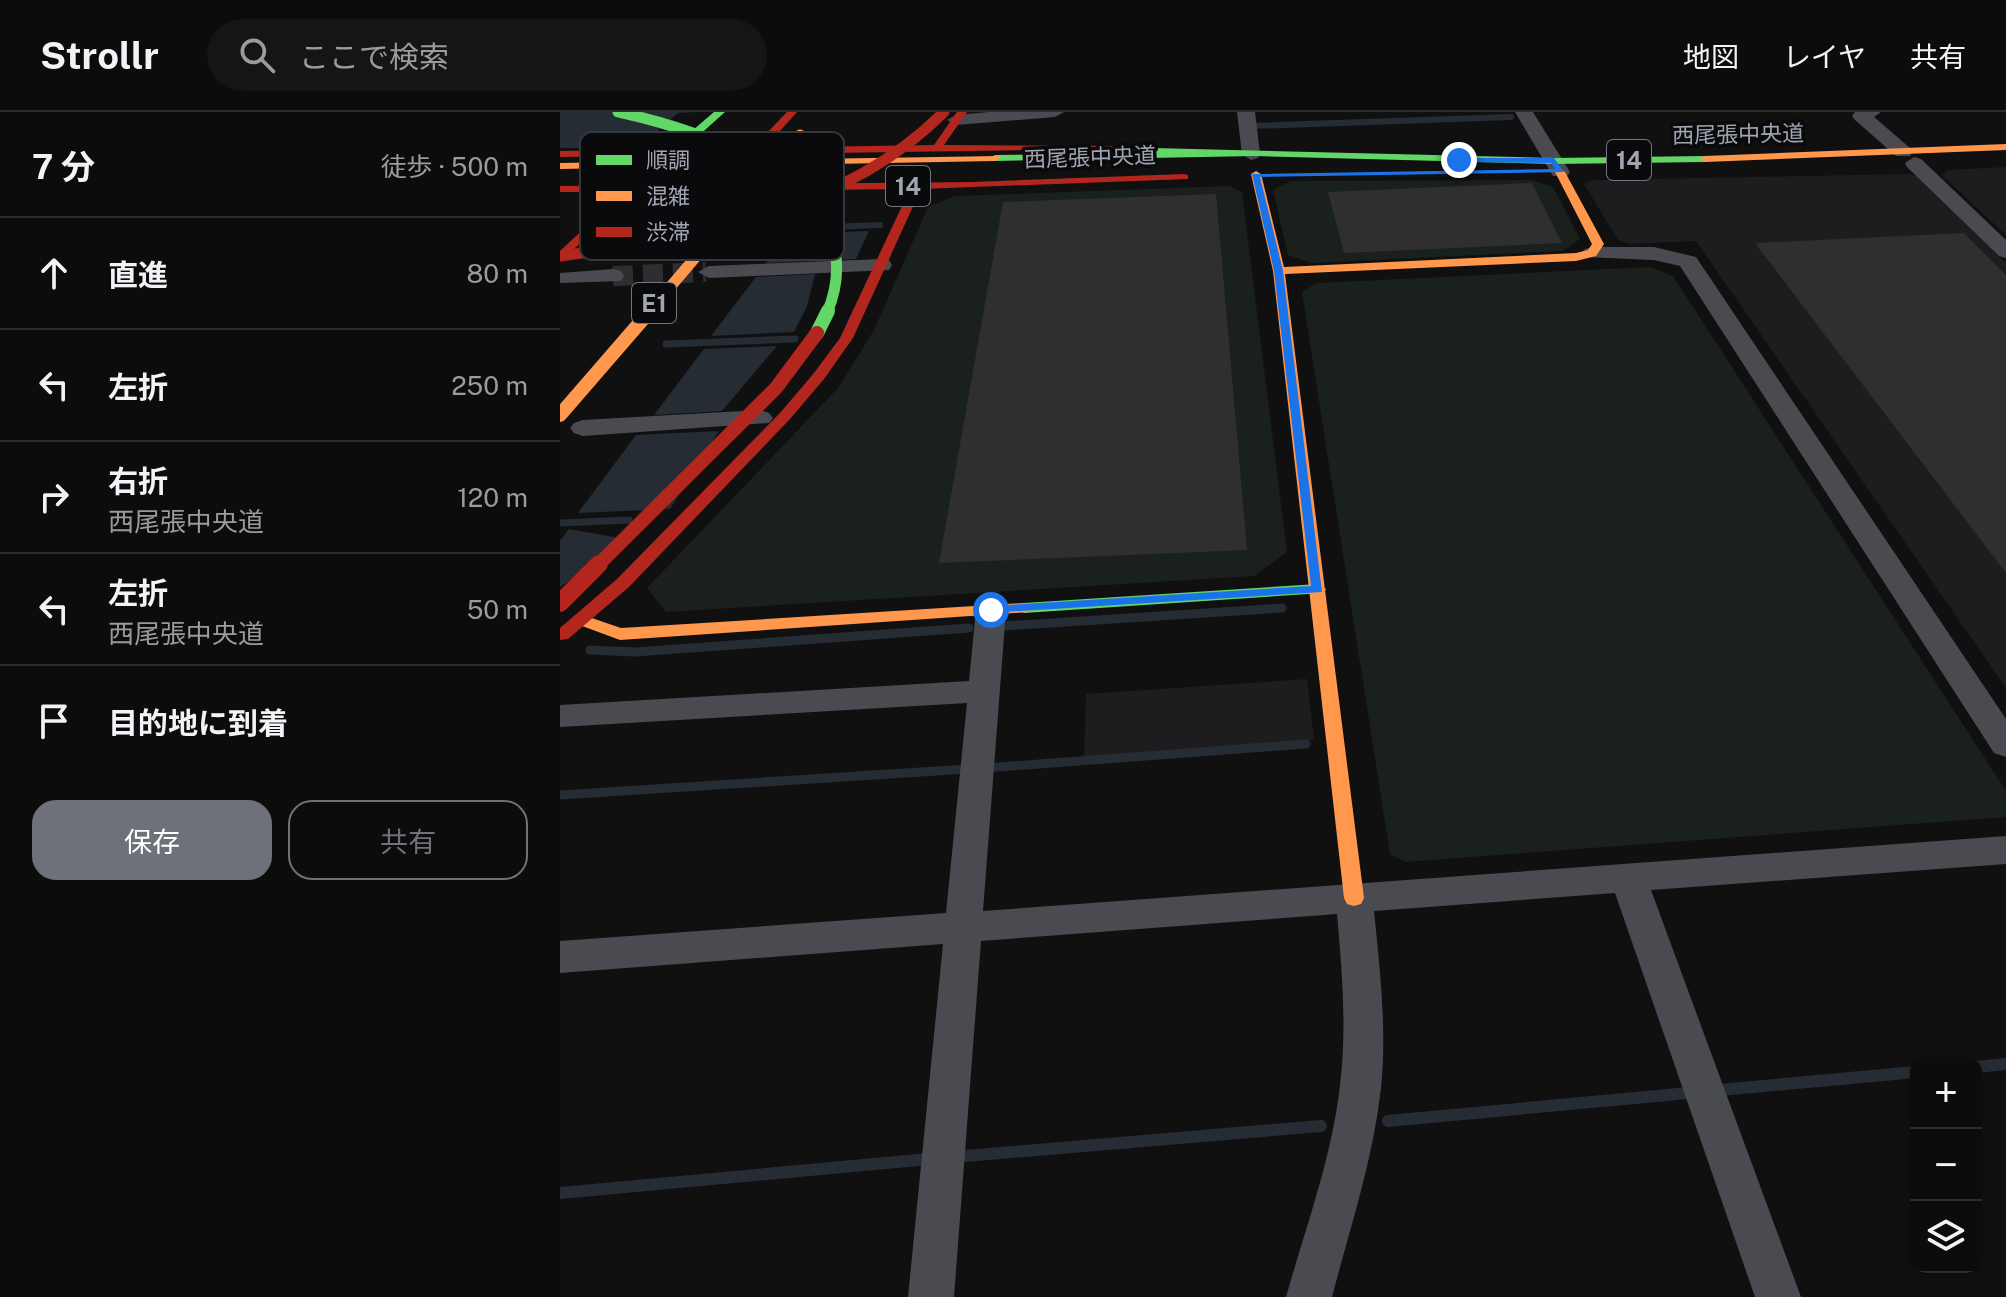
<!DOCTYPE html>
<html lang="ja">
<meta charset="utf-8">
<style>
body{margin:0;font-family:"Public Sans","Noto Sans JP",sans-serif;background:#151515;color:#f1f3f6}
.controls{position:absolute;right:24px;bottom:24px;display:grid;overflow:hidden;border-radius:16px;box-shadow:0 2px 6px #0004}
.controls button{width:72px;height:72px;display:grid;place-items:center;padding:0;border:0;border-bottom:2px solid #2c2c2d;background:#0c0c0c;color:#f1f3f6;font:40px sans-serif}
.stop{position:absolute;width:24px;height:24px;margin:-18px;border:6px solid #1a73e8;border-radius:50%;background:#fff}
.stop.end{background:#1a73e8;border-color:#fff;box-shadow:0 2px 8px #0008}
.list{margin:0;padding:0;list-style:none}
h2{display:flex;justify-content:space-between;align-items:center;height:104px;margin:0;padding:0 32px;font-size:34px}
h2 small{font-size:26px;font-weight:400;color:#9a9b9d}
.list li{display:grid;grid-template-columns:52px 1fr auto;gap:24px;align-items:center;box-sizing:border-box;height:112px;padding:0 32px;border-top:2px solid #2c2c2d}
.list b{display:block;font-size:30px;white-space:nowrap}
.list p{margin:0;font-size:26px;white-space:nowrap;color:#9a9b9d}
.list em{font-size:26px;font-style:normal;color:#9a9b9d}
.actions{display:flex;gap:16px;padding:24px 32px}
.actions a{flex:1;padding:18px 0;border:2px solid #6e7179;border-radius:24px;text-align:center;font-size:28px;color:#6e7179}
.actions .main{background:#6e7179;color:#fff}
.icon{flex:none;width:44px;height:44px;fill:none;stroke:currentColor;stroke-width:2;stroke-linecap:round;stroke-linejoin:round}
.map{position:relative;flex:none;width:1446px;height:1185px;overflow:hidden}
header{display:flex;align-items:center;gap:48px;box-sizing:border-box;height:112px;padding:0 40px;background:#0c0c0c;border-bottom:2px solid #2c2c2d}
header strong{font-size:38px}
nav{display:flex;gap:44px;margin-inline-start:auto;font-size:28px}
.search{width:560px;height:72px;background:#151515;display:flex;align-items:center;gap:20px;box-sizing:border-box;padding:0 28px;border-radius:44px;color:#9a9b9d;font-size:30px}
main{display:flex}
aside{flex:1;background:#0c0c0c}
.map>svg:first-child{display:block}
.built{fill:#1d1d1f}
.green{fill:#1a201b}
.water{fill:#262c33}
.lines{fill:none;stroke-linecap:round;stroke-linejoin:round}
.stream-far3{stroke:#262c33;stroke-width:6}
.stream-far2{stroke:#262c33;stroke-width:7}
.stream-far1{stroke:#262c33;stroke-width:9}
.stream{stroke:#262c33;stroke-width:12}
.building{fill:#2f2f31}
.street-tunnel{stroke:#2d2e30;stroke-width:20;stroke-dasharray:20 10;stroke-linecap:butt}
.street{fill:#4a4b50;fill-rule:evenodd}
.fast{fill:#63d668;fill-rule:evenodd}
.slow{fill:#ff974d;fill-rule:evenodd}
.jam{fill:#b3261e;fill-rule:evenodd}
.fast-bridge-far1{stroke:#63d668;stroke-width:11}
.fast-bridge{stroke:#63d668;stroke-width:14}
.slow-bridge-far1{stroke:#ff974d;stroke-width:11}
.slow-bridge{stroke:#ff974d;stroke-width:14}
.jam-bridge-far2{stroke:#b3261e;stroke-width:11}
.jam-bridge-far1{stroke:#b3261e;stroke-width:14}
.jam-bridge{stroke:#b3261e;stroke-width:18}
.route{fill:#1a73e8}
.labels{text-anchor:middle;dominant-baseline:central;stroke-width:7;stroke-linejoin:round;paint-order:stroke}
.far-street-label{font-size:22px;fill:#a0a5b2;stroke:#0a0a0c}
.shield{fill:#0a0a0c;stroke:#737680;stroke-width:2}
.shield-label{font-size:24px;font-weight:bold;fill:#a0a5b2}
.key{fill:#0a0a0c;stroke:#37383e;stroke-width:2}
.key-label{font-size:22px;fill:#a0a5b2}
</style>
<header>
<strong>Strollr</strong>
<div class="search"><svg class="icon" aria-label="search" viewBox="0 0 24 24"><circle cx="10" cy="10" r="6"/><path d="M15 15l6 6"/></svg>ここで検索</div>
<nav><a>地図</a><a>レイヤ</a><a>共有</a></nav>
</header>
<main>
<aside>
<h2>7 分<small>徒歩 · 500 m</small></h2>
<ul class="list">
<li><svg class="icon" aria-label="ahead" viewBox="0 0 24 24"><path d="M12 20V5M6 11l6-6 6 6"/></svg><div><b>直進</b></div><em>80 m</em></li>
<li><svg class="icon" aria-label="left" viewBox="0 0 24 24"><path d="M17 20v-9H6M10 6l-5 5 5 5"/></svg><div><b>左折</b></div><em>250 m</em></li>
<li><svg class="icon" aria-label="right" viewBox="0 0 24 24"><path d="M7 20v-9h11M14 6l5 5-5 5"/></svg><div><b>右折</b><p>西尾張中央道</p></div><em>120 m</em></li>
<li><svg class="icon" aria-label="left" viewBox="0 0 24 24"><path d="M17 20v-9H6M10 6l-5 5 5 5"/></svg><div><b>左折</b><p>西尾張中央道</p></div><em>50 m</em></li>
<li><svg class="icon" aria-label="arrive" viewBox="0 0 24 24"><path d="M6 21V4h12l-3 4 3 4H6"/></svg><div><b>目的地に到着</b></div></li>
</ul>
<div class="actions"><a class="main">保存</a><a>共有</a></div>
</aside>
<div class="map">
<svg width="1446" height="1185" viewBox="0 0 1446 1185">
<rect width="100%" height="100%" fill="#101010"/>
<g class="built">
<path d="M 1446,55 L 1446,123 L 1382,63 L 1387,58 Z"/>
<path d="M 1349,62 L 1357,64 L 1446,151 L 1446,576 L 1136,129 L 1070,132 L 1058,128 L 1024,72 L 1032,68 Z"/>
<path d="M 747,567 L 754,628 L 524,646 L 526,582 Z"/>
</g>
<g class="green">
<path d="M 971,68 L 993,75 L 1020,127 L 1003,139 L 752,151 L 728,143 L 713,78 L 731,69 Z"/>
<path d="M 669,74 L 682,80 L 727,440 L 694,464 L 106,500 L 87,476 L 278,276 L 314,218 L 368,95 L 395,84 Z"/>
<path d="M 1090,155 L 1113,164 L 1446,679 L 1446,705 L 845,750 L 830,742 L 742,180 L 757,171 Z"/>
</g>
<g class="water">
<path d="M 0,0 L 136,0 L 118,1 L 84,31 L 58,36 L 0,36 Z"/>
<path d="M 309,119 L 296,147 L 206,151 L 229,122 Z"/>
<path d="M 255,162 L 247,194 L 234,220 L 151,224 L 196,165 Z"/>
<path d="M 217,234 L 162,299 L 94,303 L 144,237 Z"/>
<path d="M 159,319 L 110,397 L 18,401 L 76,323 Z"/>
<path d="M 9,417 L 71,428 L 0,475 L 0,429 Z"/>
</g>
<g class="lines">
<g class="stream-far3">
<path d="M 692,14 L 951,5"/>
<path d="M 235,101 L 221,117 L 320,113"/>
</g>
<g class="stream-far2">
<path d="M 106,232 L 235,227"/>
<path d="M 0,411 L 69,408"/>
</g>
<g class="stream-far1">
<path d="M 443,514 L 722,496"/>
<path d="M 30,538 L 75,540 L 409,516"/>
<path d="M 426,656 L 746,632"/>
<path d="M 0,683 L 408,657"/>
</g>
<g class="stream">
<path d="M 1416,955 L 1446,952"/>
<path d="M 1159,978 L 1356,960"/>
<path d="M 828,1009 L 1129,981"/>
<path d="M 394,1045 L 761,1014"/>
<path d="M 0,1081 L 369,1047"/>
</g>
</g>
<g class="building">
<path d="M 972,71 L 1002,131 L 784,141 L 768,80 Z"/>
<path d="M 656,82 L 687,438 L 379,451 L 443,90 Z"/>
<path d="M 1404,121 L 1446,163 L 1446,461 L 1195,131 Z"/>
</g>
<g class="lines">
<path class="street-tunnel" d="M 53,164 L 146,160"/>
<g class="street">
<path d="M 429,0 L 504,0 L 495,5 L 396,13 L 387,8 L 396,3 Z"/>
<path d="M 677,0 L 695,0 L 700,42 L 698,46 L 691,48 L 682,42 Z"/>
<path d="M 955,0 L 973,0 L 1010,60 L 1007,64 L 993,64 Z"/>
<path d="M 1295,0 L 1321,0 L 1314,5 L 1350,36 L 1352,40 L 1350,44 L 1336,44 L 1295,8 L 1292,4 Z"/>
<path d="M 1354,45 L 1361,47 L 1446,128 L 1446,146 L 1439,144 L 1347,55 L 1345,51 Z"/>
<path d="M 1032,135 L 1094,135 L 1136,145 L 1446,607 L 1446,645 L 1434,641 L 1120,154 L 1094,148 L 1025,145 L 1021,141 L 1025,137 Z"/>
<path d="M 321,147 L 329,148 L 332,153 L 329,158 L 149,166 L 138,160 L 149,154 Z"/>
<path d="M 53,157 L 61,159 L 64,164 L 61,169 L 0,171 L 0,161 Z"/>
<path d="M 200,298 L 209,301 L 213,306 L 209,311 L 23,324 L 14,321 L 10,316 L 14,311 L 23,308 Z"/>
<path d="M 431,488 L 442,491 L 446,498 L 423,799 L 1446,724 L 1446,752 L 1091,778 L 1241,1185 L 1195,1185 L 1055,781 L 814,799 C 820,858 827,918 821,976 C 813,1048 790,1116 772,1185 L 726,1185 C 746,1115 772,1045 780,973 C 787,916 782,859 777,802 L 421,829 L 394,1185 L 348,1185 L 383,832 L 0,861 L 0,829 L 386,801 L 407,591 L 0,615 L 0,593 L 409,569 L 416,498 L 420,491 Z"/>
</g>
<g class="fast">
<path d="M 154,0 L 165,0 L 126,35 L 118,35 L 118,31 Z"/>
<path d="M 554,35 L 994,46 L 1145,44 L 1150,47 L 1145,50 L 994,52 L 695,44 L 435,49 L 430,46 L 435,43 L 576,41 L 554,39 Z"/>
<path d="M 758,472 L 766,477 L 764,481 L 464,501 L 456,496 L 464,491 Z"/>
</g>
<g class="slow">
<path d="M 1446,32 L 1446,38 L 1145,50 L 1140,47 L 1145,44 Z"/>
<path d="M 439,44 L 440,46 L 435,49 L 0,57 L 0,51 Z"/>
<path d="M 1000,57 L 1005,60 L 1044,132 L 1036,144 L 1016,149 L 725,162 L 804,786 L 801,792 L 794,794 L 787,792 L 784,786 L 713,159 L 691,62 L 696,59 L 701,62 L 724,155 L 1016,141 L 1028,138 L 1032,132 L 995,60 Z"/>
<path d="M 464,491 L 472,496 L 470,500 L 60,528 L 14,511 L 12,507 L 20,502 L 61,516 Z"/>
</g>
<g class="jam">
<path d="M 227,0 L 237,0 L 212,28 L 204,28 L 204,24 Z"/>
<path d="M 397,0 L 407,0 L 384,33 L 558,34 L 563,37 L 558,40 L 468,38 L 0,45 L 0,39 L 374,33 Z"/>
<path d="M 624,62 L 628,63 L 628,67 L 361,77 L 293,226 L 264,267 L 230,307 L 69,475 L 8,527 L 0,528 L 0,516 L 57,467 L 220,301 L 254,261 L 280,226 L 350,77 L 71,80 L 71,84 L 0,150 L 0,139 L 63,80 L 0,80 L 0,74 L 413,70 Z"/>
</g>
<g class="fast-bridge-far1">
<path d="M 58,0 C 148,20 319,76 267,201"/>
<path d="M 67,82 L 122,33"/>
</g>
<path class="fast-bridge" d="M 257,221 L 268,199"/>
<path class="slow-bridge-far1" d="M 88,201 L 240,23"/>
<path class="slow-bridge" d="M 0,303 L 90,199"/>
<path class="jam-bridge-far2" d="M 0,144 C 135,126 284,101 384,0"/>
<path class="jam-bridge-far1" d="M 37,454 L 216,276 L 257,221"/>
<path class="jam-bridge" d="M 0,491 L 39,452"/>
</g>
<path class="route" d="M 899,46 L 994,46 L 1004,60 L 700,65 L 723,159 L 762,480 L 427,501 L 427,495 L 431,494 L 751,474 L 714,159 L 692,62 L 995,57 L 991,51 L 896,50 Z"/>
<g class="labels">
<g class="far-street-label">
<text transform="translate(1178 22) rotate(-1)">西尾張中央道</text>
<text transform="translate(530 45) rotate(-2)">西尾張中央道</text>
</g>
<g class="shield">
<rect x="1047" y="28" width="44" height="40" rx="6"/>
<rect x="326" y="54" width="44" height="40" rx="6"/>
<rect x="72" y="171" width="44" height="40" rx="6"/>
</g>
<g class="shield-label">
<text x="1069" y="48">14</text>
<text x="348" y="74">14</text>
<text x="94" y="191">E1</text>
</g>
</g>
<rect x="20" y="20" width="264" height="128" rx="12" class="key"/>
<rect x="36" y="43" width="36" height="10" fill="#63d668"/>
<rect x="36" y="79" width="36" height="10" fill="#ff974d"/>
<rect x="36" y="115" width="36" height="10" fill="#b3261e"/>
<g class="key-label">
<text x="86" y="56">順調</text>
<text x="86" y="92">混雑</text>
<text x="86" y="128">渋滞</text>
</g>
</svg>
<div class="controls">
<button>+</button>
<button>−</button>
<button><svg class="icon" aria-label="layers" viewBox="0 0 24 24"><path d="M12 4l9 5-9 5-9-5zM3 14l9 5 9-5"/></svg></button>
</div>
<div class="stop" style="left:431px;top:498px"></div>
<div class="stop end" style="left:899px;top:48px"></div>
</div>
</main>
